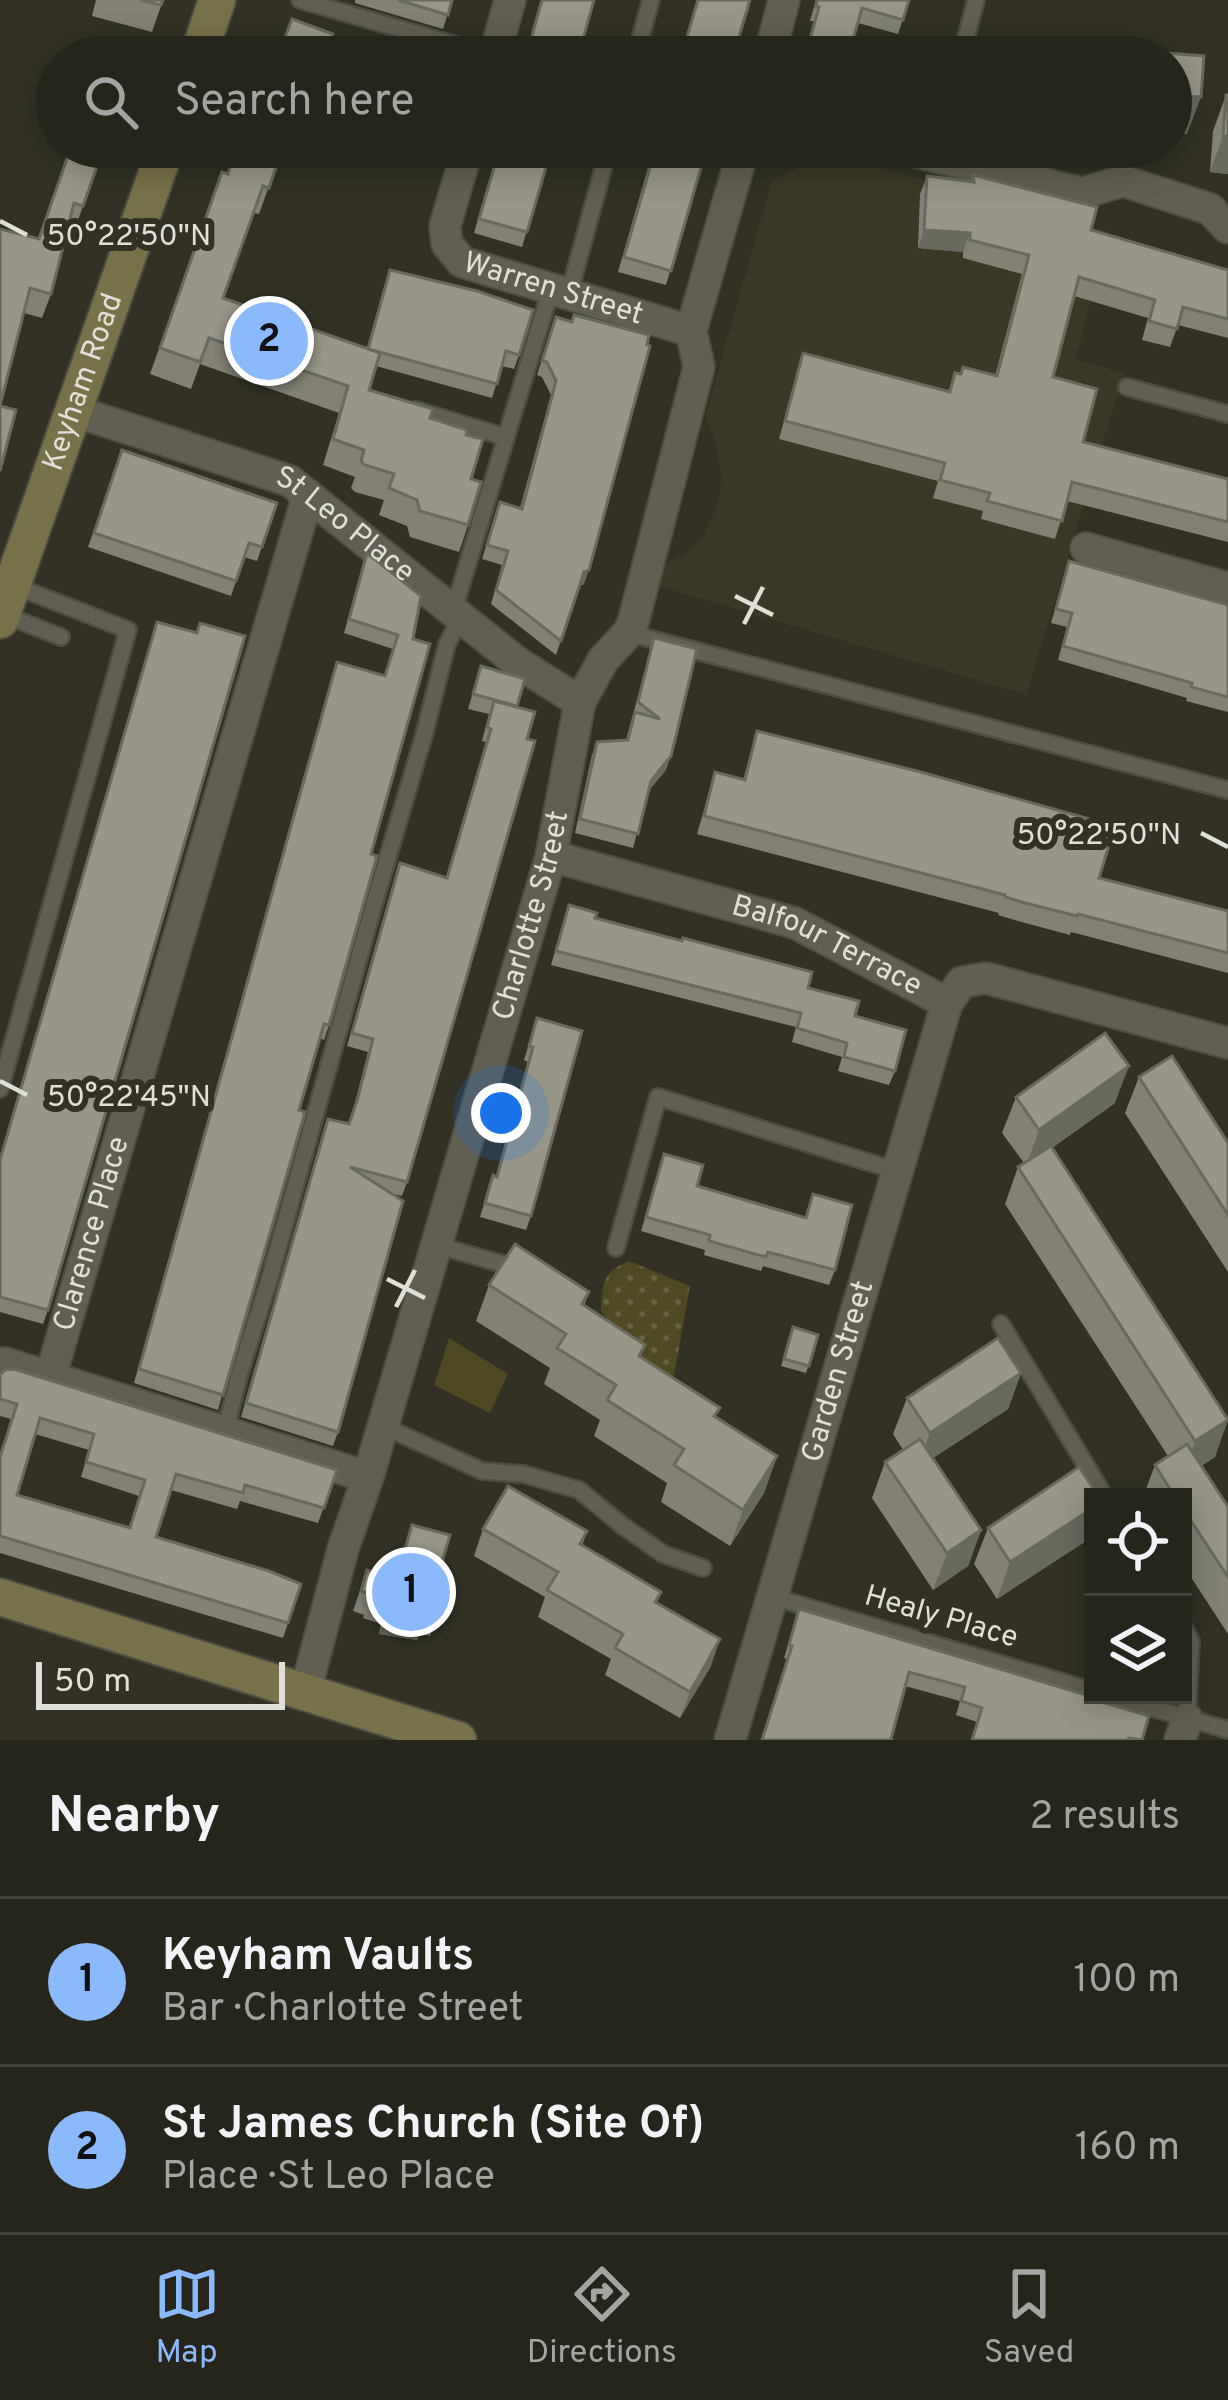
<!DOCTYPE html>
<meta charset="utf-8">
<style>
body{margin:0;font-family:Overpass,sans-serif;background:#323128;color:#f1f3f6}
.controls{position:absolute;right:36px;bottom:36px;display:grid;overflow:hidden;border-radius:0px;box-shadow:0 6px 30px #0003}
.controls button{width:108px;height:108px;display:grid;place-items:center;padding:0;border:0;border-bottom:3px solid #42423a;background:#26251b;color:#f1f3f6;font:60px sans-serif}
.scale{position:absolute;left:36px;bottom:30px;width:249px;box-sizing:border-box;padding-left:12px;border:6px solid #e1e0d8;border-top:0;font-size:33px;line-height:42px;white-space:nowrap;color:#e1e0d8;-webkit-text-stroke:9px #323124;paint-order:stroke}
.you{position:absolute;left:501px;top:1113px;width:42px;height:42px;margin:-30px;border:9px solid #fff;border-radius:50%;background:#1a73e8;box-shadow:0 0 0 18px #1a73e833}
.badge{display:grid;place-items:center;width:78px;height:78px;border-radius:50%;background:#8bbafc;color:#111;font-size:39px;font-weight:700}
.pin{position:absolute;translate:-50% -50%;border:6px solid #fff;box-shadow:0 3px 12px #0006}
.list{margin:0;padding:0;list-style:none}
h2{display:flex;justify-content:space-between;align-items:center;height:156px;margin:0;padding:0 48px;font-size:51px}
h2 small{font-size:39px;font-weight:400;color:#a4a5a3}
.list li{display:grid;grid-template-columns:78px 1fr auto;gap:36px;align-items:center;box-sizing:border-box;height:168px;padding:0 48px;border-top:3px solid #42423a}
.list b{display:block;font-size:45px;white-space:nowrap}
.list p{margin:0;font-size:39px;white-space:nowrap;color:#a4a5a3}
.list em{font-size:39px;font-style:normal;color:#a4a5a3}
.icon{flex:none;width:66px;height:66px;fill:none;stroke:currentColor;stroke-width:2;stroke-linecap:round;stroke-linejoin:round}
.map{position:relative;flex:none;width:1228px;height:1740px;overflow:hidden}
.search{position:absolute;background:#26251b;box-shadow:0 6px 30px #0003;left:36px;right:36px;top:36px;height:132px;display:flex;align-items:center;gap:30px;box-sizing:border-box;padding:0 42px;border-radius:66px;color:#a4a5a3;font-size:45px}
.sheet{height:492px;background:#26251b}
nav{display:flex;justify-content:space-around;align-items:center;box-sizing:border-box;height:168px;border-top:3px solid #42423a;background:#26251b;font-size:33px;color:#a4a5a3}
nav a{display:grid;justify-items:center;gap:6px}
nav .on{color:#8bbafc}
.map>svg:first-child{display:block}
.built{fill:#3b3825}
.grass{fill:#4e4921}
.park{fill:url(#park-dots)}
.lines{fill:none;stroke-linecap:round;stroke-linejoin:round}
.lane-casing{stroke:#4e4d42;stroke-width:20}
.street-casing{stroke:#4e4d42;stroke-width:34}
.secondary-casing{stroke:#4e4d42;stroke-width:40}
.lane{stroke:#615f52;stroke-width:15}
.street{stroke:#615f52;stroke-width:30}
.secondary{stroke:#787248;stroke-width:36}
.wall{fill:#828174;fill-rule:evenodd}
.shaded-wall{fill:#6a695e}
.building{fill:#979687;stroke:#6a695e;stroke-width:3;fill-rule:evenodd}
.ticks{fill:none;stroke:#e1e0d8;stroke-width:4.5}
.labels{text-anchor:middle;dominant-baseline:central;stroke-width:12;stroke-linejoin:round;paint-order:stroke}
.street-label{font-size:30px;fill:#e1e0d8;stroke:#323124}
.ticks-label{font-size:30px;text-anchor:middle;fill:#e1e0d8;stroke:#323124;stroke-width:12;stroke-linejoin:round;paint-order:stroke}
</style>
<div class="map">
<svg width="1228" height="1740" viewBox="0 0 1228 1740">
<defs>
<pattern id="park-dots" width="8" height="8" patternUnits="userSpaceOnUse" patternTransform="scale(3)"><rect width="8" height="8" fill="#4e4921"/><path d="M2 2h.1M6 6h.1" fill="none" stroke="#676340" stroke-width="1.8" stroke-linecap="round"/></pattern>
</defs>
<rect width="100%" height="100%" fill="#323124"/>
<path class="built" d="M 828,153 L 1108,231 L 1076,360 L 1124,373 L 1026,695 L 659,586 L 664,564 L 689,552 L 704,535 L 718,504 L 721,477 L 716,441 L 705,418 L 772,180 Z"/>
<path class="grass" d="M 449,1338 L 508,1374 L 490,1413 L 434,1385 Z"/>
<path class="park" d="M 629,1261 L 690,1286 L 674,1376 L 636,1357 L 623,1334 L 601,1312 C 603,1283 601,1273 629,1261 Z"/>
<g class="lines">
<defs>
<g id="lane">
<path d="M 300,0 L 494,56"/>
<path d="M 635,57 L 651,0"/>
<path d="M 961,57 L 976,0"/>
<path d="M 569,294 L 609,147"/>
<path d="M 1127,387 L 1228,414"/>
<path d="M 416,410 L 505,437"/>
<path d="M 453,612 L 551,289"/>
<path d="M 5,615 L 61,637"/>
<path d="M 628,633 L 1228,790"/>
<path d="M 0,1089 L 128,630 L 15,586"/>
<path d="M 436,1245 L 520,1269"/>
<path d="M 616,1248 L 658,1097 L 897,1171"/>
<path d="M 1001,1324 L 1105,1497"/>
<path d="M 383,1426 L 482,1471 L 523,1474 L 579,1490 L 623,1526 L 663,1554 L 703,1568"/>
<path d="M 225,1432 L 240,1372 L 268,1284 L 372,911 L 424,735 L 447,644 L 461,617"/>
<path d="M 773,1597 L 1093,1691"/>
<path d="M 1183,1627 L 1191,1641 L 1187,1719"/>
<path d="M 1106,1695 L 1228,1730"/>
</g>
<g id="street">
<path d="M 494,57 L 510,0"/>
<path d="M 769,57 L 784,0"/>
<path id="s1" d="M 468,147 L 445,226 L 447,244 L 462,262 L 691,331"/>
<path d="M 896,147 L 1082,193 L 1123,181 L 1210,209 L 1228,228"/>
<path id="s2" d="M 74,411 L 290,481 L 518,663 L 580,702"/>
<path d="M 1086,548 L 1228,588"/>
<path id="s3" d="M 551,856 L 795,923 L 947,1003 L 962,982 L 986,978 L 1228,1043"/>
<path d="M 0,1366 L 5,1363 L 368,1477"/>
<path id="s4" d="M 50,1378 L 308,495"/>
<path id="s5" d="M 305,1693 L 343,1549 L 368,1477 L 551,856 L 580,702 L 603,660 L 628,633 L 633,623 L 699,367 L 691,331 L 744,147"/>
<path id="s6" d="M 730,1740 L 947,1003"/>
<path d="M 1180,1740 L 1187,1719"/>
</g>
<g id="secondary">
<path d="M 198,57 L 217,0"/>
<path id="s7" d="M 0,620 L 166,147"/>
<path d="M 0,1597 L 458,1740"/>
</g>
</defs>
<use href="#lane" class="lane-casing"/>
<use href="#street" class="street-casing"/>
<use href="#secondary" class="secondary-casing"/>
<use href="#lane" class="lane"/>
<use href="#street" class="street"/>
<use href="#secondary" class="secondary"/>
</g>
<g class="wall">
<path d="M 96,0 L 163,0 L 152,32 L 92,16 Z"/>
<path d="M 355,0 L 452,0 L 443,29 L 355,3 Z"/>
<path d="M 816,0 L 909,0 L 898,34 L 858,23 L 848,57 L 804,57 L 814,21 L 810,21 Z"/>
<path d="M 1226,95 L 1228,95 L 1228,174 L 1210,172 L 1213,131 Z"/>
<path d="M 70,147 L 83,206 L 74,231 L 67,229 L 51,294 L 42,318 L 24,313 L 38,239 Z"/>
<path d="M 283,147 L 259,214 L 254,213 L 223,298 L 367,349 L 390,270 L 519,355 L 514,369 L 502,366 L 492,398 L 376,366 L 369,390 L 466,435 L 471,479 L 468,525 L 459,552 L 410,537 L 407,526 L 379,515 L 384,500 L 355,492 L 351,488 L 355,477 L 323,465 L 339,413 L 200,364 L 191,389 L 150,374 L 222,172 L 228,174 Z"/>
<path d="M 499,147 L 552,147 L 522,247 L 474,233 Z"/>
<path d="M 654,147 L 707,147 L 666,285 L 618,272 Z"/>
<path d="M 973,175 L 1091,230 L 1228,270 L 1228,338 L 1178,325 L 1170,347 L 1142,340 L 1148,318 L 1074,296 L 1053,377 L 1083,442 L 1228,479 L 1228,542 L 1067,501 L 1055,539 L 981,519 L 983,511 L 933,498 L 938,481 L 779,439 L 803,353 L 948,392 L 955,373 L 995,376 L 1022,274 L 963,258 L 963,252 L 918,248 L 920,194 L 927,176 L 971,181 Z"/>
<path d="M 551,331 L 584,584 L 579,586 L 556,655 L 491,604 L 502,565 L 482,559 L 495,516 L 520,508 L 551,395 L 542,377 L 537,375 Z"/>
<path d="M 122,450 L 277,503 L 257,561 L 244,557 L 231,596 L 88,547 Z"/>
<path d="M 367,553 L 421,596 L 371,854 L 329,1025 L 324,1040 L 320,1038 L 218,1410 L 134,1383 L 332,676 L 337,662 L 384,676 L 393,649 L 344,633 Z"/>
<path d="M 1069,561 L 1228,605 L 1228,712 L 1186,701 L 1187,698 L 1058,660 L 1067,627 L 1051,623 Z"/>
<path d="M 157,622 L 48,1310 L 43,1324 L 0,1312 L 0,1157 Z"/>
<path d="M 654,638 L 666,770 L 648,791 L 633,848 L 575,833 L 592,755 L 597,742 L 626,740 Z"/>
<path d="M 481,666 L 517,707 L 407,1182 L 402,1196 L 390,1193 L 338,1432 L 333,1446 L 241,1417 L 328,1119 L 349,1124 L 352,1115 L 368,1052 L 347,1046 L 400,863 L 446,878 L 486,742 L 482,741 L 489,714 L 468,709 Z"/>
<path d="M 757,731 L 1099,878 L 1228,911 L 1228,973 L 1071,932 L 1070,935 L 1018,921 L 998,915 L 999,913 L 697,834 L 715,772 L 743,780 Z"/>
<path d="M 569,905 L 595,918 L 808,988 L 855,1016 L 895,1071 L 889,1085 L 838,1071 L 842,1057 L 792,1042 L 796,1027 L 551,965 Z"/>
<path d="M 537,1018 L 531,1216 L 526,1230 L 480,1217 L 493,1175 L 496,1176 L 528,1062 L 524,1060 Z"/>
<path d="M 1139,1077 L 1228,1143 L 1228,1272 L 1125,1113 Z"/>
<path d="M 1016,1097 L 1115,1103 L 1052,1148 L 1215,1457 L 1201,1466 L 1228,1507 L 1228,1634 L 1183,1565 L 1183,1497 L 1143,1497 L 1155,1465 L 1168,1456 L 1005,1204 L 1018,1167 L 1024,1163 L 1002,1133 Z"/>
<path d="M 664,1154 L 697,1186 L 805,1218 L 813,1194 L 835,1270 L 829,1285 L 763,1266 L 761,1271 L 704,1255 L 705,1250 L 641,1231 Z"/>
<path d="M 489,1285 L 589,1292 L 584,1306 L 641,1357 L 716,1417 L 777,1456 L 764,1493 L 730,1546 L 661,1502 L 667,1483 L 594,1436 L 600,1420 L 544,1384 L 550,1368 L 476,1321 Z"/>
<path d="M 793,1327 L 818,1335 L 806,1373 L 781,1366 Z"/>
<path d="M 1021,1373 L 1008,1409 L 933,1458 L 981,1530 L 968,1566 L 933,1590 L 872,1498 L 885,1462 L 903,1450 L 893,1434 L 907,1398 Z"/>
<path d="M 0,1375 L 337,1470 L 318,1523 L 240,1501 L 237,1509 L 171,1490 L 156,1537 L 301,1584 L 283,1638 L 0,1553 L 0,1455 L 11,1419 L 0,1416 ZM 35,1434 L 89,1450 L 81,1477 L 139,1496 L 129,1528 L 17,1495 Z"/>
<path d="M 412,1525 L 434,1588 L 437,1616 L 430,1636 L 420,1633 L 417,1640 L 379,1634 L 381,1624 L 363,1618 L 364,1615 L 353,1611 L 367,1570 L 377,1573 L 396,1574 Z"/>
<path d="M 988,1528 L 1089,1539 L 997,1599 L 974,1564 Z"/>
<path d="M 483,1529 L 587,1531 L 582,1546 L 661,1592 L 657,1603 L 711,1666 L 680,1718 L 605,1675 L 611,1659 L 538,1617 L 545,1597 L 474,1556 Z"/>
<path d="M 799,1609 L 1092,1699 L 1142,1740 L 971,1740 L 977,1722 L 956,1715 L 960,1701 L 905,1686 L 784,1658 Z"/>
</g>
<g class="shaded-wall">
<path d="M 1171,95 L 1201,97 L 1187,134 L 1171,132 Z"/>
<path d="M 1223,136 L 1228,136 L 1228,174 L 1210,172 Z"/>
<path d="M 924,230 L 970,233 L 963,252 L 918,248 Z"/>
<path d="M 589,570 L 584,584 L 579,586 L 584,572 Z"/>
<path d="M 671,756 L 666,770 L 646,794 L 651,781 Z"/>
<path d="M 1129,1066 L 1115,1103 L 1026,1166 L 1039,1130 Z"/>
<path d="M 1021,1373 L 1008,1409 L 916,1469 L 930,1433 Z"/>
<path d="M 1228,1420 L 1215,1457 L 1182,1478 L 1195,1441 Z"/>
<path d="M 777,1456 L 764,1493 L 730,1546 L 743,1510 Z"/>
<path d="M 1093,1508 L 1093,1527 L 1089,1539 L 997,1599 L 1010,1562 Z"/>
<path d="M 981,1530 L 968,1566 L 933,1590 L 947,1553 Z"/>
<path d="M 387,1614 L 425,1619 L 417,1640 L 379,1634 Z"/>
<path d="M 720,1639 L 711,1666 L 680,1718 L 690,1692 Z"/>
</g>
<g class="building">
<path d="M 141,0 L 163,0 L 161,5 Z"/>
<path d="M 398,0 L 452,0 L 448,15 Z"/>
<path d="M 542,0 L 594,0 L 578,57 L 526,57 Z"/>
<path d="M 698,0 L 750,0 L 733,57 L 681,57 Z"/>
<path d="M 817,0 L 909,0 L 903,20 L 862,8 L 848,57 L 832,57 L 807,50 L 819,7 L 816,7 Z"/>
<path d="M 292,19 L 333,34 L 325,57 L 278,57 Z"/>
<path d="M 1011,41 L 1204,56 L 1201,97 L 1171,95 L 1171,57 L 1010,57 Z"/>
<path d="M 909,43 L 935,50 L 933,57 L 906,57 Z"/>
<path d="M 1226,95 L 1228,95 L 1228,136 L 1223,136 Z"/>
<path d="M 71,147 L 104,147 L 83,206 L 74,203 L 51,294 L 30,288 L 0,406 L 0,229 L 39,239 Z"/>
<path d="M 237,147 L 283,147 L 269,188 L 263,186 L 223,298 L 380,353 L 369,390 L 433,409 L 430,418 L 467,430 L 466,435 L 483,439 L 471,479 L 481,482 L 468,525 L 420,511 L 417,500 L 389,488 L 394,474 L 365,465 L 361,461 L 364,450 L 333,439 L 348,386 L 209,338 L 200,362 L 160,348 L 222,172 L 228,174 Z"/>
<path d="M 500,147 L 552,147 L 527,232 L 479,219 Z"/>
<path d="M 656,147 L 707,147 L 671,271 L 624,257 Z"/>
<path d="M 973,175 L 1097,207 L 1091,230 L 1228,270 L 1228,319 L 1183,307 L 1177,329 L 1149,321 L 1155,300 L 1079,277 L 1053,377 L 1097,389 L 1083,442 L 1228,479 L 1228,522 L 1072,482 L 1062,521 L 987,501 L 990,493 L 940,480 L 945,463 L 785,421 L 803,353 L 950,392 L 955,373 L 961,374 L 963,367 L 997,376 L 1029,255 L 970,240 L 970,233 L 924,230 L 927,176 L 974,182 Z"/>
<path d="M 390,270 L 477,291 L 533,310 L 519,355 L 506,351 L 497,384 L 368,349 Z"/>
<path d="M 574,315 L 649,335 L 647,345 L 650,346 L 589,570 L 584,572 L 561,641 L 496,590 L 508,551 L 487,545 L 500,502 L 522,509 L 556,381 L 547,362 L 542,361 L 556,317 L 572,322 Z"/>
<path d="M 0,406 L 16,410 L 0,471 Z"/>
<path d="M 122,450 L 277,503 L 262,547 L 249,543 L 236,581 L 94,533 Z"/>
<path d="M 367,553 L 421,596 L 413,639 L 430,644 L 371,854 L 377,856 L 329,1025 L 324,1024 L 299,1110 L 305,1112 L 223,1395 L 139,1369 L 337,662 L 385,676 L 398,635 L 349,619 Z"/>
<path d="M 1069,561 L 1228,605 L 1228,697 L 1191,687 L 1192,683 L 1063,646 L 1072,613 L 1056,609 Z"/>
<path d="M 157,622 L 197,633 L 200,623 L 245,636 L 48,1310 L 0,1297 L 0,1160 Z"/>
<path d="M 654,638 L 697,649 L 671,756 L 651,781 L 638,834 L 580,819 L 597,742 L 628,740 L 635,712 L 660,719 L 638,702 Z"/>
<path d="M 481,666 L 525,679 L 517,706 L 473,694 Z"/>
<path d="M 494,701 L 535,712 L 527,739 L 535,741 L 407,1182 L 350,1167 L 403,1201 L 338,1432 L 246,1403 L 328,1119 L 349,1124 L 357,1101 L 373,1039 L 352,1033 L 400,863 L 447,878 L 491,729 L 487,727 Z"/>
<path d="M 757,731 L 917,771 L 1115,826 L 1099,878 L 1228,911 L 1228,953 L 1078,914 L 1077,916 L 1025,903 L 1005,897 L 1005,895 L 704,816 L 715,772 L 745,780 Z"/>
<path d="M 569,905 L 597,913 L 595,918 L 682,941 L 683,938 L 812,972 L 808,988 L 859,1001 L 855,1016 L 906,1030 L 895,1071 L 844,1057 L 847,1043 L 797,1028 L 801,1013 L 556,951 Z"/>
<path d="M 537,1018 L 582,1031 L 531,1216 L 485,1203 L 493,1175 L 497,1177 L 533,1047 L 529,1046 Z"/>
<path d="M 1105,1033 L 1129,1066 L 1039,1130 L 1016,1097 Z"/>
<path d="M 1172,1056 L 1228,1143 L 1228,1215 L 1139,1077 Z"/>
<path d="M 1051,1146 L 1228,1420 L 1195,1441 L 1018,1167 Z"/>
<path d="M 664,1154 L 703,1165 L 697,1186 L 806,1218 L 813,1194 L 852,1205 L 835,1270 L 768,1252 L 766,1257 L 709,1241 L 710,1235 L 646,1217 Z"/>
<path d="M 515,1244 L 589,1292 L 582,1304 L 645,1345 L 639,1356 L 720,1408 L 714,1416 L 777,1456 L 743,1510 L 674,1465 L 684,1449 L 607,1400 L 616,1385 L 557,1348 L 566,1334 L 489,1285 Z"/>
<path d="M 793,1327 L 818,1335 L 809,1366 L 784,1359 Z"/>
<path d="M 998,1338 L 1021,1373 L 930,1433 L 907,1398 Z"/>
<path d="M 14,1369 L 337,1470 L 324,1508 L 245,1485 L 243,1493 L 176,1474 L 156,1537 L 269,1571 L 301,1584 L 288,1623 L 0,1536 L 0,1457 L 17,1404 L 0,1399 L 0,1375 L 5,1370 ZM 40,1418 L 94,1434 L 86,1462 L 145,1480 L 130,1528 L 17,1495 Z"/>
<path d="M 920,1439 L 981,1530 L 947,1553 L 885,1462 Z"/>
<path d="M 1187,1444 L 1228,1507 L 1228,1577 L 1183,1509 L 1183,1497 L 1175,1497 L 1155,1465 Z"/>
<path d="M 1079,1467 L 1099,1497 L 1093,1497 L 1093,1508 L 1010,1562 L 988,1528 Z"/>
<path d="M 508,1486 L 587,1531 L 580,1544 L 661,1592 L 655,1602 L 720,1639 L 690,1692 L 615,1648 L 623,1634 L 547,1590 L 558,1572 L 483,1529 Z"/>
<path d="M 412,1525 L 450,1535 L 434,1588 L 444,1591 L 437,1616 L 427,1612 L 425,1619 L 387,1614 L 389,1603 L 370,1598 L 371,1594 L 361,1591 L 367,1570 L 377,1573 L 378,1569 L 398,1574 Z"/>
<path d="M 799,1609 L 1093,1697 L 1092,1699 L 1149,1716 L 1142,1740 L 1129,1738 L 1129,1740 L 972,1740 L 982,1708 L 961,1701 L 965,1687 L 909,1672 L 891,1739 L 893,1740 L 762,1740 L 792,1646 L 789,1645 Z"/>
</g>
<path class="ticks" d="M 0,221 L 27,235M 735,596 L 773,615M 744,624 L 763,587M 1201,833 L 1228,847M 0,1081 L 27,1095M 387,1279 L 425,1298M 396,1307 L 415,1270"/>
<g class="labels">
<g class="street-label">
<text stroke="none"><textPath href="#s1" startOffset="219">Warren Street</textPath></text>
<text stroke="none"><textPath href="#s7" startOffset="252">Keyham Road</textPath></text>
<text stroke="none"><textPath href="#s2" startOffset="297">St Leo Place</textPath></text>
<text stroke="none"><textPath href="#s5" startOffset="810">Charlotte Street</textPath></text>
<text stroke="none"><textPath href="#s3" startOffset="291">Balfour Terrace</textPath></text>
<text stroke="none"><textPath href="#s4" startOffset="150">Clarence Place</textPath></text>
<text stroke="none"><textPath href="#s6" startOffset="384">Garden Street</textPath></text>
<text transform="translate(941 1618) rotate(16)">Healy Place</text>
</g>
</g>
<g class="ticks-label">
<text x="129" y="245">50°22'50"N</text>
<text x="1099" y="844">50°22'50"N</text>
<text x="129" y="1106">50°22'45"N</text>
</g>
</svg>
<div class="controls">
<button><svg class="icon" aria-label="locate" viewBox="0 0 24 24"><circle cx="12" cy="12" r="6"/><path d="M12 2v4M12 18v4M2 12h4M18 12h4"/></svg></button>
<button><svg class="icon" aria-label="layers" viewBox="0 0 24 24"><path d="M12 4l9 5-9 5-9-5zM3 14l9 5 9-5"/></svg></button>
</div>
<div class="scale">50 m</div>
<div class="you"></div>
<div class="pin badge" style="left:411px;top:1592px">1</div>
<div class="pin badge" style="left:269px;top:341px">2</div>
<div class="search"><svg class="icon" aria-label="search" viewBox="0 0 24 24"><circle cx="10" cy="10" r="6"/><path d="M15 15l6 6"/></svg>Search here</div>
</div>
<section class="sheet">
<h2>Nearby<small>2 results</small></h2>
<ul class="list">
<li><span class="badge">1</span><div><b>Keyham Vaults</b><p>Bar · Charlotte Street</p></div><em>100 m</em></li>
<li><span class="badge">2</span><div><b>St James Church (Site Of)</b><p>Place · St Leo Place</p></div><em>160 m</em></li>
</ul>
</section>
<nav>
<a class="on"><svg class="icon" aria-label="map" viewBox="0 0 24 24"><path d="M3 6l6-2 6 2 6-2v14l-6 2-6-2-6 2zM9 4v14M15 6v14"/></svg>Map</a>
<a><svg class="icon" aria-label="directions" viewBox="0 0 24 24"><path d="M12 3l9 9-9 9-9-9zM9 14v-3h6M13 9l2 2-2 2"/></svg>Directions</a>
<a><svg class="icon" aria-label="saved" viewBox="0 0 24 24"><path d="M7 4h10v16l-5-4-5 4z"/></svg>Saved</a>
</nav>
